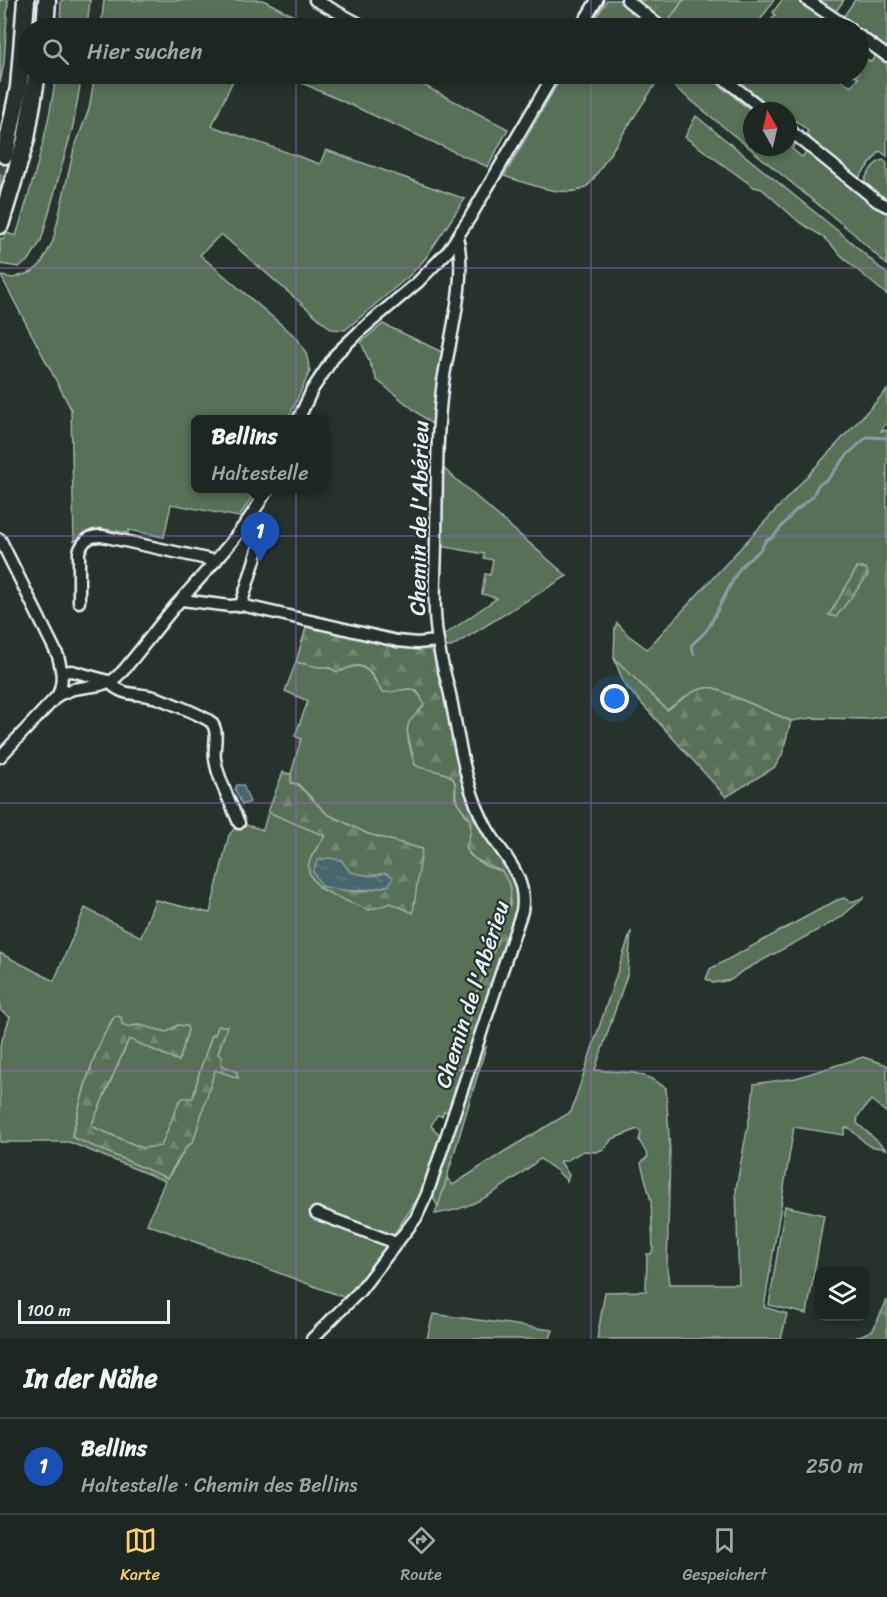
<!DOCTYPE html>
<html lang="de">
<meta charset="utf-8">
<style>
body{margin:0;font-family:Sriracha,sans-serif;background:#29322f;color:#f1f3f6}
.controls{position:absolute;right:18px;bottom:18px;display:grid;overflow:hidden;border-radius:9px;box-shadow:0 3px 9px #0003}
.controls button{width:54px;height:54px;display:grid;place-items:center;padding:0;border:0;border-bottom:2px solid #3a4340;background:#1c2622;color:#f1f3f6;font:30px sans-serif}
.compass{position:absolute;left:743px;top:102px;width:54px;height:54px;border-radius:50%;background:#1c2622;box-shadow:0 3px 9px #0003;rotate:352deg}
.scale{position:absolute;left:18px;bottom:15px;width:152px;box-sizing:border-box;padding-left:6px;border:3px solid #e8f1f8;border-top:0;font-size:16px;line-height:21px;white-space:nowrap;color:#e8f1f8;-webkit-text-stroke:4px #26332d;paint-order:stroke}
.you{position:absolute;left:615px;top:699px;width:21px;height:21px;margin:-15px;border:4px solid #fff;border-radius:50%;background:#1a73e8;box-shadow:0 0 0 9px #1a73e833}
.badge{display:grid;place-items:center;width:39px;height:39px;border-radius:50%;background:#ffd166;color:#fff;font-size:20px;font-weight:700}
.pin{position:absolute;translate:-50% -50px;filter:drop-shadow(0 2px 3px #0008)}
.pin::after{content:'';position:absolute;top:32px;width:21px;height:18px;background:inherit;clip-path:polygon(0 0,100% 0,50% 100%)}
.popup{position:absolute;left:191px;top:415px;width:138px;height:78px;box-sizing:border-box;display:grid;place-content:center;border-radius:9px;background:#1c2622;filter:drop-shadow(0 2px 4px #0005);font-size:20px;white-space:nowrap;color:#a0a5a5}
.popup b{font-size:22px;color:#f1f3f6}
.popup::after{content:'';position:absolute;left:50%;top:100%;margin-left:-12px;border:12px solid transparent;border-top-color:#1c2622}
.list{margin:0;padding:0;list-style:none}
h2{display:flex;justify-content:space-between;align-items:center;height:78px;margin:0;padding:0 24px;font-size:26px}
h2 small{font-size:20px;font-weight:400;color:#a0a5a5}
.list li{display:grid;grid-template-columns:39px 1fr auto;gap:18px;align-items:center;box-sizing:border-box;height:96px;padding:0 24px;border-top:2px solid #3a4340}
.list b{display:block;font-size:22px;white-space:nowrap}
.list p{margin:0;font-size:20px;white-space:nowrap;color:#a0a5a5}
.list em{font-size:20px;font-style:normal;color:#a0a5a5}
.icon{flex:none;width:33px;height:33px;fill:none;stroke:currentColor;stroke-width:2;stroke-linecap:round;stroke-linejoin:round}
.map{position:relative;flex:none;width:887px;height:1339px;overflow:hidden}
.search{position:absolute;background:#1c2622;box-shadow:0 3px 9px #0003;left:18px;right:18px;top:18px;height:66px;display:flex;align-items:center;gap:15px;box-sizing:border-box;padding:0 21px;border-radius:33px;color:#a0a5a5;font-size:22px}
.sheet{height:174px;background:#1c2622}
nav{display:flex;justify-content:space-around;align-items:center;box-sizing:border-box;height:84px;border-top:2px solid #3a4340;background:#1c2622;font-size:16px;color:#a0a5a5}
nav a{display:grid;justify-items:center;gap:3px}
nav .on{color:#ffd166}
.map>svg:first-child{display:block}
.green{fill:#577157;stroke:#a0b1a8;stroke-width:1.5;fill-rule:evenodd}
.forest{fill:url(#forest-firs);stroke:#a0b1a8;stroke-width:1.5;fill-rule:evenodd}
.park{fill:url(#park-tufts);stroke:#a0b1a8;stroke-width:1.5}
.water{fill:url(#water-ripples);stroke:#879ea5;stroke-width:1.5}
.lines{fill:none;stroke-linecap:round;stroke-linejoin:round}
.stream{stroke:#879ea5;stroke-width:3}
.highway-tunnel{stroke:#43504b;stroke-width:16;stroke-dasharray:16 8;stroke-linecap:butt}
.minor-casing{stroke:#e8f1f8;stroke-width:15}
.highway-casing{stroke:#e8f1f8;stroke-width:21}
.minor{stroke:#26332d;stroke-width:10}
.highway{stroke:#26332d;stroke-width:16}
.grid{fill:none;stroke:#9c67d0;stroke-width:1.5;stroke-opacity:0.55}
.labels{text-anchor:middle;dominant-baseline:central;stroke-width:4.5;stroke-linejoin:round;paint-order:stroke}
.street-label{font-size:22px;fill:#e8f1f8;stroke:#26332d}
</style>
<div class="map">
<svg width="887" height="1339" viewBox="0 0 887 1339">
<defs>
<pattern id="forest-firs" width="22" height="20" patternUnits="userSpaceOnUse" patternTransform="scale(1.5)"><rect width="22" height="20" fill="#577157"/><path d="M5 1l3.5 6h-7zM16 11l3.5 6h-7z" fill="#6f8670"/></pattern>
<pattern id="park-tufts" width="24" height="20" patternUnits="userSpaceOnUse" patternTransform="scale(1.5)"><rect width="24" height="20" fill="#577157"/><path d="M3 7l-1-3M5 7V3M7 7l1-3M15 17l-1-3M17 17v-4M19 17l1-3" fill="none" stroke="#6f8670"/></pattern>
<pattern id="water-ripples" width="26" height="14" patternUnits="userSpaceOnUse" patternTransform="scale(1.5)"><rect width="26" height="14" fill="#46666d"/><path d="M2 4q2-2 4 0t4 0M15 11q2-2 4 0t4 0" fill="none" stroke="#617c83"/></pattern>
</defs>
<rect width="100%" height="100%" fill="#26332d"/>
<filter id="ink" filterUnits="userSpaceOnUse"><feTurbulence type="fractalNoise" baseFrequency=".0167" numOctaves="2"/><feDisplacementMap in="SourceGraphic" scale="12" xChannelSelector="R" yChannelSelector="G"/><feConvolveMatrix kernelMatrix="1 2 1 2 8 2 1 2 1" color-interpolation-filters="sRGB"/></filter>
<g filter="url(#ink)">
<g class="green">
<path d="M 0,0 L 8,0 L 4,63 L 0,83 Z"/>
<path d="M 61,0 L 90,0 L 87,28 L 60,28 Z"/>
<path d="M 104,0 L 263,0 L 317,28 L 101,28 Z"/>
<path d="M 607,0 L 621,0 L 642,17 L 641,24 L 645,27 L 648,24 L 655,28 L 596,28 L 593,23 Z"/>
<path d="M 683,0 L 774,0 L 755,28 L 669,28 L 665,26 Z"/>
<path d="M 782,0 L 797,0 L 839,28 L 765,28 L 775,15 L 773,12 Z"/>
<path d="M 814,0 L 844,0 L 834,14 Z"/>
<path d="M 855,0 L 887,0 L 887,50 L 859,31 L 858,28 L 855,28 L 841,20 Z"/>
<path d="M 876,55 L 887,62 L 887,156 L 880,151 L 857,180 L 803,138 L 808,131 L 796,121 L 791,127 L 788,125 L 788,111 L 771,111 L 725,74 L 838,74 L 837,77 L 851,87 L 858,78 L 853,75 L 858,74 L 859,67 L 865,58 L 871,62 Z"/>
<path d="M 56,74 L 82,74 L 73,126 L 41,241 L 29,260 L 19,267 L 0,264 L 0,238 L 3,239 L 6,233 L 16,236 C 33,182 49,129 56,74 Z"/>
<path d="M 95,74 L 236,74 L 212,126 L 320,164 L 326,150 L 465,199 L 425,259 L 409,276 L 345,330 L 331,329 L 221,234 L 200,255 L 297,338 L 306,353 L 310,371 L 288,419 L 196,420 L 196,488 L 257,489 L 239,517 L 171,504 L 164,537 L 129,530 L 128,533 L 100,528 L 74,541 L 71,409 L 1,276 L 13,278 L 32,272 L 41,264 L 53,241 L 74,149 L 89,109 Z"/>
<path d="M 282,74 L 402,74 L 508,129 L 488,167 Z"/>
<path d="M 563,74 L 648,74 L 657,82 L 594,178 C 592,181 588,186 584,188 C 564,199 524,182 504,176 Z"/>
<path d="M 659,74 L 712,74 L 715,75 L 712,79 L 726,91 L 730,87 L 737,93 L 734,97 L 752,111 L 752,147 L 788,147 L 788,135 L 796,142 L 792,149 L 802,157 L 808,150 L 887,209 L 887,265 L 853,233 Z"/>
<path d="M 696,116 L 843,235 L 887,274 L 887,295 L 848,262 L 822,236 L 799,222 L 762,189 L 754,187 L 685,137 Z"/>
<path d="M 0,158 L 12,161 L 0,197 Z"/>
<path d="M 883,160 L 887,163 L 887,203 L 863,185 C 866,175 873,163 883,160 Z"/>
<path d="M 383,324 L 444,353 L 434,426 L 377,380 L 361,342 Z"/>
<path d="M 887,390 L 887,422 L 881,431 L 887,430 L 887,716 L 868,719 L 812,718 L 791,721 L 714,688 C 697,685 681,701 667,710 L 614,658 L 615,628 L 617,623 L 628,635 L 647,649 Z"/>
<path d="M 441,466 L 567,576 L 451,647 L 446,647 L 443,636 L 497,598 L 482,594 L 485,574 L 490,575 L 493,560 L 484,558 L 484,554 L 440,546 Z"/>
<path d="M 296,662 L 342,671 C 365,658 371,674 382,692 C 401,692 417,680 424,705 C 405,729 405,730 413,759 L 425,767 L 452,776 L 455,783 L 455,799 L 470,821 L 471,831 L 466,848 L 470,855 L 485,866 L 502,871 L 511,888 L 510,905 L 497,931 L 498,941 L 476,994 L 474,1009 L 454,1067 L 462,1069 L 448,1112 L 444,1111 L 442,1116 L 437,1115 L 431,1126 L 440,1135 L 420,1195 L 385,1248 L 346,1298 L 147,1224 L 165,1181 L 69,1142 L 0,1142 L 0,1046 L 10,1017 L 0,1010 L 0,953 L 54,981 L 85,908 L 141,937 L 155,900 L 210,913 L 229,835 L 239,823 L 263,830 L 268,812 L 326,836 L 318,888 L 333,894 L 422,849 L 368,834 L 327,814 L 298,784 L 291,783 L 291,774 L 301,739 L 295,736 L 308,701 L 285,691 ZM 115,1016 L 122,1024 L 128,1027 L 138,1025 L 167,1032 L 178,1025 L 179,1061 L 129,1039 L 91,1126 L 142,1148 L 161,1147 L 179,1102 L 193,1098 L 200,1070 L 212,1036 L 215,1035 L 220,1065 L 237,1072 L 237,1078 L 215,1069 L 193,1142 L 187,1146 L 168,1178 L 72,1136 C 81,1099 93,1048 115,1016 Z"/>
<path d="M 865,897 L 840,918 L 741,972 L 731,980 L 713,983 L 706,979 L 710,969 L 837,900 L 844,898 L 851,902 Z"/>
<path d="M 631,931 L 628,972 L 595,1070 L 635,1073 L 652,1079 L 666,1088 L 670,1152 L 667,1267 L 669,1284 L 739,1284 L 736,1188 L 752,1104 L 754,1084 L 796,1078 L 863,1057 L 887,1065 L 887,1113 L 871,1100 L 858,1116 L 857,1123 L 886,1149 L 869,1146 L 849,1128 L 845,1128 L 844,1135 L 794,1127 L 764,1307 L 787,1314 L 781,1339 L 597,1339 L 605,1292 L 646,1291 L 647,1254 L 651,1254 L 653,1249 L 651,1201 L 641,1163 L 648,1156 L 639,1140 L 641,1133 L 638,1129 L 612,1139 L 604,1149 L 596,1152 L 583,1151 L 566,1161 L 560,1161 L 569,1175 L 567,1181 L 557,1171 L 540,1159 C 507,1184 478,1209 435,1214 L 447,1178 L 453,1185 L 505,1151 L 571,1112 Z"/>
<path d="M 785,1206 L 824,1215 L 807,1314 L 769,1305 Z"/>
<path d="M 433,1314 L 553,1330 L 550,1339 L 427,1339 Z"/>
</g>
<g class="forest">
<path d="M 857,568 L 866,568 L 868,575 L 836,617 L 829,615 Z"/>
<path d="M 307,624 L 429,649 L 437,654 L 463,772 L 519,888 L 517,912 L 462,1069 L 454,1067 L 474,1009 L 476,994 L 498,941 L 497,931 L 510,905 L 511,888 L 502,871 C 489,864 474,863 466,848 C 468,840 473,829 470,820 C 467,813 460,808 457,801 C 453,793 460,782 450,776 C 439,769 421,770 415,765 L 407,731 L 409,722 L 424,705 C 415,675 400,696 382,692 C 375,680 368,661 351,667 C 346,668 343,671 337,672 L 328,667 L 318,667 L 296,662 Z"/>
<path d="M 614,658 L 667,710 C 681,701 696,685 714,688 L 791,721 L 782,755 L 775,767 L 726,797 L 624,684 Z"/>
<path d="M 283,772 L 291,774 L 291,783 L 297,784 L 327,814 L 368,834 L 422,849 L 413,913 L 391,903 L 369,910 C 351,902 299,888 310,860 C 313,852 320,844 325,836 L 268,812 ZM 341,860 L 350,872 L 370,876 L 386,873 L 389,885 L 362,892 L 338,890 Z"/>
<path d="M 115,1016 L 121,1017 L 122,1024 L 128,1027 L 138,1025 L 167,1032 L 178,1025 L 187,1026 L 188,1030 L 179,1061 L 129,1039 L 91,1126 L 142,1148 L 161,1146 L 179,1102 L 183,1098 L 193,1098 L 200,1070 L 212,1035 L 215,1035 L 218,1026 L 227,1026 L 218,1054 L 222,1057 L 221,1065 L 237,1072 L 238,1078 L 215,1070 L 193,1142 L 187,1146 L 167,1178 L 72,1137 C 81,1099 93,1048 115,1016 Z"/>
<path d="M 486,1047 L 438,1207 L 432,1195 L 477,1054 Z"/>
<path d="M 887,1300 L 887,1339 L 853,1339 L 873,1330 Z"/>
</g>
<path class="park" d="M 634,0 L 683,0 L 665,26 Z"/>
<g class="water">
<path d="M 237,785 L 243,785 L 250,802 L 242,805 L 235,789 Z"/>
<path d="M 328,858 L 341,860 L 350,872 L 370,876 L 386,873 L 393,877 L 389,885 C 362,892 350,893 322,886 L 313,872 L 317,861 Z"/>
</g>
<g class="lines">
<path class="stream" d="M 694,654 L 691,646 C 696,639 706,634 710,625 C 719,607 728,589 738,571 C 745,558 759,557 766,540 L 773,537 L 794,512 L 813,496 L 818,485 L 828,479 L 848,454 L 867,437 L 887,438"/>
<path class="highway-tunnel" d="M 0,173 L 5,155"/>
<defs>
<g id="minor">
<path d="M 315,0 L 367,28"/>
<path d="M 627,0 L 662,28"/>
<path d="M 807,0 L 849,28"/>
<path d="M 580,28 L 597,0"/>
<path d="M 858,35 L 887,56"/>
<path d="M 718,74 L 765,111"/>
<path d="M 788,129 L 877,201 L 887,206"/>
<path d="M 298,420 L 312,390 L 336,354 L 360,331 L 418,282 L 448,251 L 469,219 L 554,74"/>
<path d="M 0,539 L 58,656 C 62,671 64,680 58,695"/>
<path d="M 182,600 L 230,606 L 241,605 L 397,641 L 417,643 L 438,641"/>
<path d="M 79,602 L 79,551 C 84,540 90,535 102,536 L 216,561"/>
<path d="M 241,605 L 260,543 L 258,531 L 251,518"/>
<path d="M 63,672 L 72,671 L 108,681"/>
<path d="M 108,681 C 125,699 138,691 160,699 C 173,704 200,714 211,722 C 220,732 213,747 215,759 C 218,780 231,803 239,823"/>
<path d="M 0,757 L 58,695 L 73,689 L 100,685 L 113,680 L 122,672 C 141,650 158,626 177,604 C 210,567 244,532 268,488"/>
<path d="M 316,1213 L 396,1243"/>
<path d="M 312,1339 L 359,1292 L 416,1218 L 427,1194 L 522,911 C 528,877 504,857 488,830 C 465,790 459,739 450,694 C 446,677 440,659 438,641 C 432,607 436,571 436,537 C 437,485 436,433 443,382 C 449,342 468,275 457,238"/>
</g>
<g id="highway">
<path d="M 45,28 L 47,0"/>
<path d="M 5,155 L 19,87 L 26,0"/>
<path d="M 0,225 L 26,139 L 37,74"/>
</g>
</defs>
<use href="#minor" class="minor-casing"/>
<use href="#highway" class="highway-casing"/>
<use href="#minor" class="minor"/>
<use href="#highway" class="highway"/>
</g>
</g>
<path class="grid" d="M 296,0 L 296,28M 591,0 L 591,28M 296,74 L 296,1339M 591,74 L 591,1339M 0,268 L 887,268M 0,536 L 887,536M 0,803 L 887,803M 0,1071 L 887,1071"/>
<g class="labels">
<g class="street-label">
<text transform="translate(419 518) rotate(-89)">Chemin de l'Abérieu</text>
<text transform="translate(472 994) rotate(-72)">Chemin de l'Abérieu</text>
</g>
</g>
</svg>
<div class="controls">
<button><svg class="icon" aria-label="layers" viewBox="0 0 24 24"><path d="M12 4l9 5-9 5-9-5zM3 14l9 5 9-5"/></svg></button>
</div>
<svg class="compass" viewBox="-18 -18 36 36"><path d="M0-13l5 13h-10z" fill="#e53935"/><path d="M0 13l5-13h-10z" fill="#a0a5a5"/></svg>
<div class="scale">100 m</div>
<div class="you"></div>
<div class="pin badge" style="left:260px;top:562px;background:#1a4fb4">1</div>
<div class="popup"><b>Bellins</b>Haltestelle</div>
<div class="search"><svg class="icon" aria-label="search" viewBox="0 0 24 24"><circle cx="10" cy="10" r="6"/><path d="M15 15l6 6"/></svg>Hier suchen</div>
</div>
<section class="sheet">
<h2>In der Nähe<small></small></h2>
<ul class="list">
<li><span class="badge" style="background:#1a4fb4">1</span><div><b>Bellins</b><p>Haltestelle · Chemin des Bellins</p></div><em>250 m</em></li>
</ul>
</section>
<nav>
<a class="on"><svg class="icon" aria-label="map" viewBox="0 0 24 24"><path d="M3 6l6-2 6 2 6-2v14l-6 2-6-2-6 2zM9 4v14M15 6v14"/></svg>Karte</a>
<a><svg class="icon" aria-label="directions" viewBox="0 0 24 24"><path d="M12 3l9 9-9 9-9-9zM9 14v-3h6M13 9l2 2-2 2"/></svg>Route</a>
<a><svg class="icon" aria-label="saved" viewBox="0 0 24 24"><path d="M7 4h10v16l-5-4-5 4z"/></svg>Gespeichert</a>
</nav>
